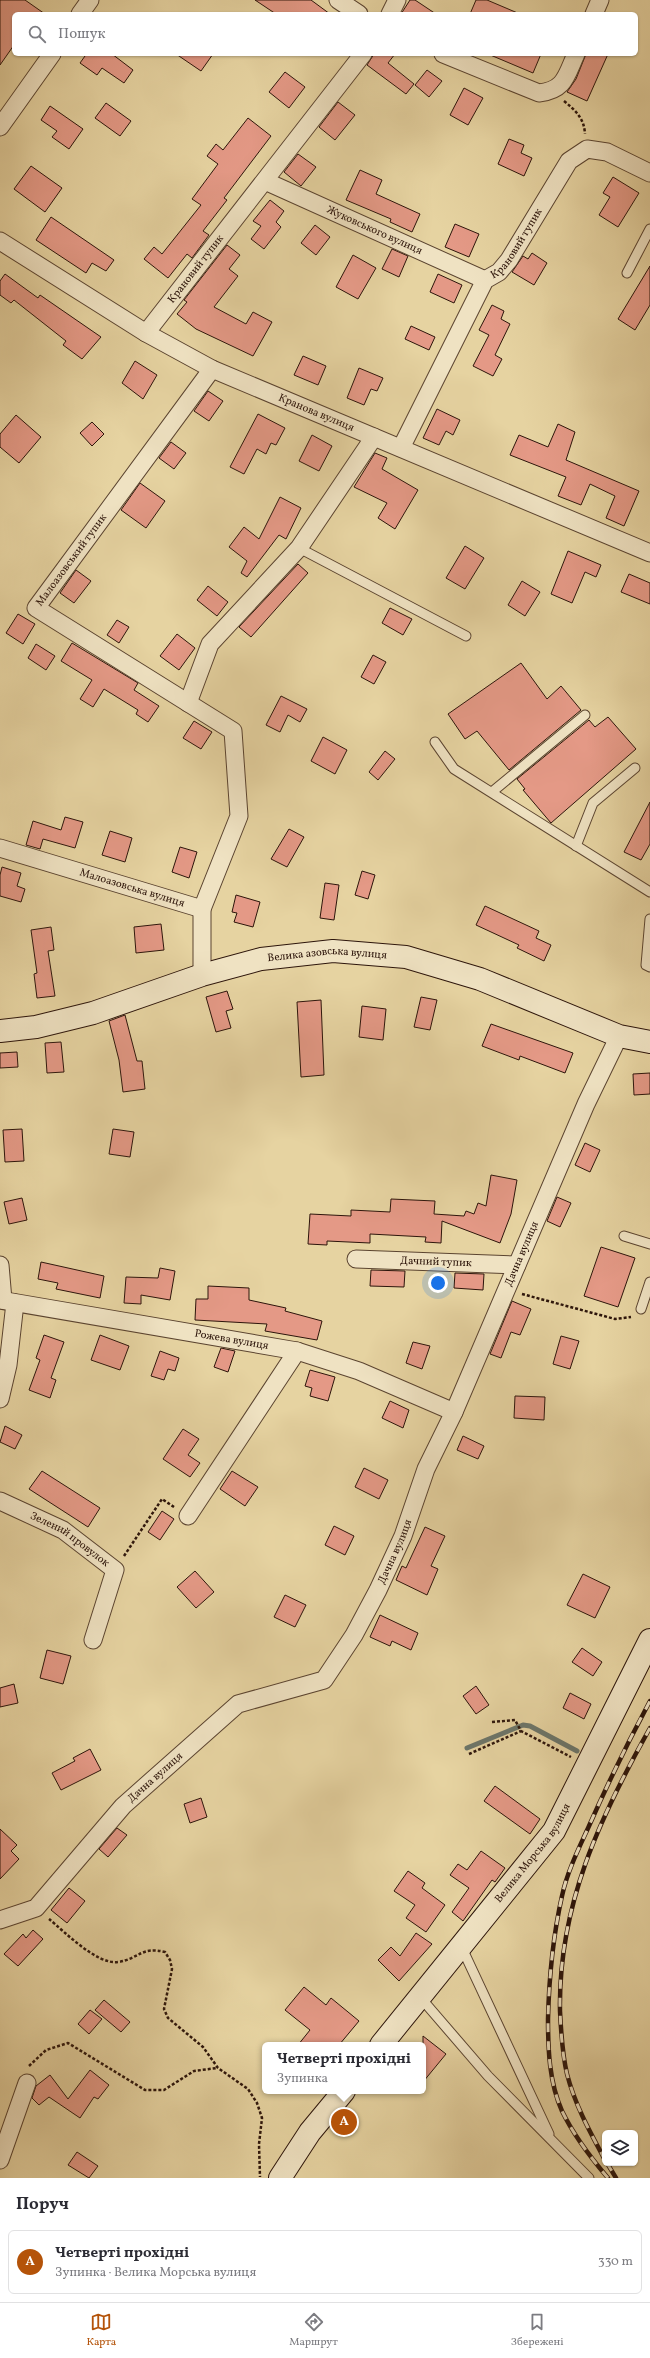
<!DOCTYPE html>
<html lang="uk">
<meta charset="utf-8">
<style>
body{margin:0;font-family:Vollkorn,serif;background:#f2f2f3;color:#2b2b33}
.controls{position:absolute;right:12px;bottom:12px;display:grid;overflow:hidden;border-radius:6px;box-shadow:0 1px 3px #0004}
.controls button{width:36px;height:36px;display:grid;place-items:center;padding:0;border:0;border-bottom:1px solid #e1e1e2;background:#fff;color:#2b2b33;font:20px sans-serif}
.you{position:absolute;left:438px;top:1283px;width:14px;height:14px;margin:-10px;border:3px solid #fff;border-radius:50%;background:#1a73e8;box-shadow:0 0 0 6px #1a73e833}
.badge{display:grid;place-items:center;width:26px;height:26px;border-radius:50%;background:#b45309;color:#fff;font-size:13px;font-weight:700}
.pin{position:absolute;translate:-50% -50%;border:2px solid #fff;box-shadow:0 1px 4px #0006}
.popup{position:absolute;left:262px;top:2042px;width:164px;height:52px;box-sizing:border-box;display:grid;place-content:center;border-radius:6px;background:#fff;filter:drop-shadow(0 1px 3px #0005);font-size:13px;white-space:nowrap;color:#7c7c81}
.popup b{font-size:15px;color:#2b2b33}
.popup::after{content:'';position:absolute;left:50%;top:100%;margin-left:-8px;border:8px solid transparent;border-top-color:#fff}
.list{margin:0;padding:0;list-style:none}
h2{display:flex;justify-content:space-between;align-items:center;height:52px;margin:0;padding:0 16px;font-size:17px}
h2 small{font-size:13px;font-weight:400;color:#7c7c81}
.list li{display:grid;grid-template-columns:26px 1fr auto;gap:12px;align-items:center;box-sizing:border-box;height:64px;margin:0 8px 8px;padding:0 8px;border:1px solid #e1e1e2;border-radius:6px}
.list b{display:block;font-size:15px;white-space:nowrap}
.list p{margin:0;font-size:13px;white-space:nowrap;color:#7c7c81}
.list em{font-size:13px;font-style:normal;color:#7c7c81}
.icon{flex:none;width:22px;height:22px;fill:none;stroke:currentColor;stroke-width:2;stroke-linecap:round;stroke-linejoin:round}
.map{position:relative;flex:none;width:650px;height:2178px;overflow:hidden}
.search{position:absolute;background:#fff;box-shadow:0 1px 3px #0004;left:12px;right:12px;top:12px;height:44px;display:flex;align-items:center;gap:10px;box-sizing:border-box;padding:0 14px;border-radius:6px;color:#7c7c81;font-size:15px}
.sheet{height:124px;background:#fff}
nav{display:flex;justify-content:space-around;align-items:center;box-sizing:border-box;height:56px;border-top:1px solid #e1e1e2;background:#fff;font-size:11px;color:#7c7c81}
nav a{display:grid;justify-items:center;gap:2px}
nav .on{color:#b45309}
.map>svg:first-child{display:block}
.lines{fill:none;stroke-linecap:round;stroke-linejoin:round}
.stream{stroke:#6c766a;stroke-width:5}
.building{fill:#e49986;stroke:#2d150b}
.lane-casing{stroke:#5b4430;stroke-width:11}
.street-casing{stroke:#5b4430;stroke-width:19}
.secondary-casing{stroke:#2d150b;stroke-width:24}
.path{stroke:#2d150b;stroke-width:2.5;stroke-dasharray:3 2;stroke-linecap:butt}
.lane{stroke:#efe2c2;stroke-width:9}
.street{stroke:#efe2c2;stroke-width:17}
.secondary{stroke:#efe2c2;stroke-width:22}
.rail-casing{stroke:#2d150b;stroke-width:4.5}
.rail{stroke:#efe2c2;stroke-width:3;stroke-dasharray:9;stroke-linecap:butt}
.labels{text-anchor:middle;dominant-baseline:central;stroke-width:3.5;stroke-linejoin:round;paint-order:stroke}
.street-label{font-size:11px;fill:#2d150b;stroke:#efe2c2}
</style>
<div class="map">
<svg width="650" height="2178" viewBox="0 0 650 2178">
<rect width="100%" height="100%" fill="#e6d3a1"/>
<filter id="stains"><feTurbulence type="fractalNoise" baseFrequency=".005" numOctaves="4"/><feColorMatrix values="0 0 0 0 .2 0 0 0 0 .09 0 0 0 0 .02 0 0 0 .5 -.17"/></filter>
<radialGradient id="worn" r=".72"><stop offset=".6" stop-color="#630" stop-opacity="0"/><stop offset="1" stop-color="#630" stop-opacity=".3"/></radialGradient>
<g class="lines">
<path class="stream" d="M 467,1748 L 523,1725 L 530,1726 L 577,1751"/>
</g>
<g class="building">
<path d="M 0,0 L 25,0 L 45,14 L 14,14 L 14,45 L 0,65 Z"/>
<path d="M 255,0 L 311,0 L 330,14 L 276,14 Z"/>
<path d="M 410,0 L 415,0 L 436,14 L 401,14 Z"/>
<path d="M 476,0 L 487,0 L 520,14 L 470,14 Z"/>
<path d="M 83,54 L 112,54 L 133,70 L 124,83 L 102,68 L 97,75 L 80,63 L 85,56 Z"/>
<path d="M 176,54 L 213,54 L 201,71 Z"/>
<path d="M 374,54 L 395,54 L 388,63 L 414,84 L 406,94 L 367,65 Z"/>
<path d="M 488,54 L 541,54 L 533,73 Z"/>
<path d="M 586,54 L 608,54 L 587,101 L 567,92 L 576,79 Z"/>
<path d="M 427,70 L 442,81 L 429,97 L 415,85 Z"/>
<path d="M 285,72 L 305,87 L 289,108 L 269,92 Z"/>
<path d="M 464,88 L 483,98 L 468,125 L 450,115 Z"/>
<path d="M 338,102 L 355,115 L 335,140 L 319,127 Z"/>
<path d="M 106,103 L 131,121 L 120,136 L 95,118 Z"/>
<path d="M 50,106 L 83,129 L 69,149 L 52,137 L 57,131 L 41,120 Z"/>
<path d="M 248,118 L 271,136 L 224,198 L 227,200 L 203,231 L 209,235 L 192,258 L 187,254 L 168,278 L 144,259 L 154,247 L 162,254 L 201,205 L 192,199 L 218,164 L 207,156 L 216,144 L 223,150 Z"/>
<path d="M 509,139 L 524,145 L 521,153 L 532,158 L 524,176 L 498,164 Z"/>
<path d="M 298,154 L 316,167 L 301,186 L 284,172 Z"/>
<path d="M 31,166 L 62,188 L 45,212 L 14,189 Z"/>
<path d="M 360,170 L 382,180 L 376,194 L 420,214 L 412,232 L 390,222 L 391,219 L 346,200 Z"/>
<path d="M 613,177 L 639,193 L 618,227 L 599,215 L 610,197 L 603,193 Z"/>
<path d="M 270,200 L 284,211 L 276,222 L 281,227 L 264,249 L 251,239 L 261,226 L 253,221 Z"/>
<path d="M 51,217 L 114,260 L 106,271 L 92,263 L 86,273 L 36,240 Z"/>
<path d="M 455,224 L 479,234 L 469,257 L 445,247 Z"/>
<path d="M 315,225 L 330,237 L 316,255 L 301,243 Z"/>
<path d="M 227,245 L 240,255 L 229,269 L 238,276 L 214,307 L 246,324 L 253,312 L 272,322 L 253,356 L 196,329 L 177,314 L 187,302 L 184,300 Z"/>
<path d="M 392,249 L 408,256 L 399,277 L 382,269 Z"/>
<path d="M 532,253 L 547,263 L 534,285 L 512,272 L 523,256 L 528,259 Z"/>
<path d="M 353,255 L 376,268 L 358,299 L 336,287 Z"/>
<path d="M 650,266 L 650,305 L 635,330 L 618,319 Z"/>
<path d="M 5,274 L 38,298 L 40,295 L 101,337 L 82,359 L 63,345 L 66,341 L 14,300 L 11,303 L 0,295 L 0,281 Z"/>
<path d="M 438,274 L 462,285 L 454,303 L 430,292 Z"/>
<path d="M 492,305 L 504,311 L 501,319 L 510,324 L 495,355 L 502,359 L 493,376 L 473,366 L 489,335 L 479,330 Z"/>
<path d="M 411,326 L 435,337 L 429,350 L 405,339 Z"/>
<path d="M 303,356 L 326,366 L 318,385 L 294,375 Z"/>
<path d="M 135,361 L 157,375 L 143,399 L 122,383 Z"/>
<path d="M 359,368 L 383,378 L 377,391 L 371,389 L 364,405 L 347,398 Z"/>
<path d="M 208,391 L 223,401 L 209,421 L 194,411 Z"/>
<path d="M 437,409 L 460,420 L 453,435 L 446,431 L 439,445 L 423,438 Z"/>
<path d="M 258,414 L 285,428 L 276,445 L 271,443 L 266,454 L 257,449 L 244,474 L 230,467 Z"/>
<path d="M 16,415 L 41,437 L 19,463 L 0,447 L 0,434 Z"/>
<path d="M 92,422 L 104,434 L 92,446 L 80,433 Z"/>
<path d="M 558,424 L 575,432 L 566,460 L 639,491 L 624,526 L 606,518 L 615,496 L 590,484 L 581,505 L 558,496 L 566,477 L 510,455 L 519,435 L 548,447 Z"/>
<path d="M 312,435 L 332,446 L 319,471 L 299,461 Z"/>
<path d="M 171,442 L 186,453 L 174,469 L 159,458 Z"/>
<path d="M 375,453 L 387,458 L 382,469 L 418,490 L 395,529 L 378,518 L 387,503 L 354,487 Z"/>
<path d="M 140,483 L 165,501 L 146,528 L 121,510 Z"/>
<path d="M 280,497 L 301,508 L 286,539 L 279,535 L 247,577 L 241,573 L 247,561 L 229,547 L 244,527 L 259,539 Z"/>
<path d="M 465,546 L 484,558 L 465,589 L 446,578 Z"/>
<path d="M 568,551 L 601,565 L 596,577 L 585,572 L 572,603 L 551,594 Z"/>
<path d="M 298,564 L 308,573 L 251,637 L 239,627 Z"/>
<path d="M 76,570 L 91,581 L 74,603 L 60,593 Z"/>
<path d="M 629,574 L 650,583 L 650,604 L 621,592 Z"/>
<path d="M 522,581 L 540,592 L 525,616 L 508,605 Z"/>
<path d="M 208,586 L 228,602 L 217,616 L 197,600 Z"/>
<path d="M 390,608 L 412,619 L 403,635 L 382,623 Z"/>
<path d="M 18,614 L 35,624 L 23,644 L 6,633 Z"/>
<path d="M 117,620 L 129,627 L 119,643 L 107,635 Z"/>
<path d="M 177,634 L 195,648 L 179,670 L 160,656 Z"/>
<path d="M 72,643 L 138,683 L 134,690 L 159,706 L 148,722 L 136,714 L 138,710 L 104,689 L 93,707 L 80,699 L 92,680 L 61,661 Z"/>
<path d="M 36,644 L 55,656 L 46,670 L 28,658 Z"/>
<path d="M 373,655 L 386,662 L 374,684 L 361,677 Z"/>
<path d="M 521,663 L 547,699 L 561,686 L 581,710 L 509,770 L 477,731 L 465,739 L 448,714 Z"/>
<path d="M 281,696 L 307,709 L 300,722 L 288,715 L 280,732 L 266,725 Z"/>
<path d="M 608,717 L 636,749 L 551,823 L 523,790 L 525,789 L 517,779 L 589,720 L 595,727 Z"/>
<path d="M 194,721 L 212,732 L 201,749 L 183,738 Z"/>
<path d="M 323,737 L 347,750 L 335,774 L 311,761 Z"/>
<path d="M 385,751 L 395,759 L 378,780 L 369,772 Z"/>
<path d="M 650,802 L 650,844 L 641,860 L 624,852 Z"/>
<path d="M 65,817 L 83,822 L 75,848 L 43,839 L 40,849 L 26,845 L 33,821 L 61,830 Z"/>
<path d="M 289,829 L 304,837 L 287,867 L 271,859 Z"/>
<path d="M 110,831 L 132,838 L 125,862 L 102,855 Z"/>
<path d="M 180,847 L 197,852 L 189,878 L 172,872 Z"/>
<path d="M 2,867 L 21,873 L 17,886 L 25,889 L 21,902 L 0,896 L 0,875 Z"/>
<path d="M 362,871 L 375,875 L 368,899 L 355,895 Z"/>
<path d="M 325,883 L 339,885 L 334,920 L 320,918 Z"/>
<path d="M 236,895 L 260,902 L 253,927 L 234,922 L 237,913 L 232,912 Z"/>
<path d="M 485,906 L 539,931 L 536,938 L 551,945 L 544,961 L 517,948 L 519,945 L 476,925 Z"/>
<path d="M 161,924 L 164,950 L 136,953 L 134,927 Z"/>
<path d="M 51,927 L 54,950 L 48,951 L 55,996 L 37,998 L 34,974 L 37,973 L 31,930 Z"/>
<path d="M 227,991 L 233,1009 L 226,1011 L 231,1028 L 216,1032 L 206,997 Z"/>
<path d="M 421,997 L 437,1000 L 430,1030 L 414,1027 Z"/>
<path d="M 321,1000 L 324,1075 L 301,1077 L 297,1002 Z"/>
<path d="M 362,1006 L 386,1009 L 383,1040 L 359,1037 Z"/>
<path d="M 125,1015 L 137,1061 L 142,1061 L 145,1089 L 123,1092 L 119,1060 L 109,1021 Z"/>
<path d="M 491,1024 L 573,1053 L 565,1073 L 520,1056 L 519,1060 L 482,1046 Z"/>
<path d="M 61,1042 L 64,1072 L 47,1073 L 45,1043 Z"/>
<path d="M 17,1052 L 18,1067 L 0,1068 L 0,1053 Z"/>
<path d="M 650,1073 L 650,1094 L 634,1095 L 633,1074 Z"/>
<path d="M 22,1129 L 24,1161 L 5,1162 L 3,1130 Z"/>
<path d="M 113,1129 L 134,1132 L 130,1157 L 109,1154 Z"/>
<path d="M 585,1143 L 600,1150 L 590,1172 L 575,1165 Z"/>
<path d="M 491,1175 L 517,1180 L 511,1214 L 500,1243 L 442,1221 L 441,1243 L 425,1242 L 426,1237 L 370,1234 L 370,1243 L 327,1241 L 327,1245 L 308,1244 L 310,1214 L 351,1216 L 351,1210 L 390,1212 L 391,1199 L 435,1201 L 434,1214 L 464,1216 L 466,1211 L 474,1214 L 478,1203 L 486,1206 Z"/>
<path d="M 557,1197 L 571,1203 L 560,1227 L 547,1221 Z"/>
<path d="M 22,1198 L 27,1220 L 9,1224 L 4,1202 Z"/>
<path d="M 601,1247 L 635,1258 L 618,1307 L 584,1296 Z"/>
<path d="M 41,1262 L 104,1276 L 100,1298 L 56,1289 L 58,1283 L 38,1279 Z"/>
<path d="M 160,1268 L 175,1271 L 170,1300 L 141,1295 L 141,1304 L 124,1303 L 126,1277 L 158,1278 Z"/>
<path d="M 371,1270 L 405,1271 L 404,1287 L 370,1286 Z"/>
<path d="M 455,1273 L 484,1274 L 483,1290 L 454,1288 Z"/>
<path d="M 208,1286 L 249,1288 L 249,1300 L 286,1308 L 285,1311 L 322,1321 L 317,1340 L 265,1331 L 267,1324 L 195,1320 L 196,1299 L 208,1299 Z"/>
<path d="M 512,1301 L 531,1309 L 520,1335 L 511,1332 L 501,1358 L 490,1354 Z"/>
<path d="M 44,1335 L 64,1342 L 51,1378 L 56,1380 L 50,1398 L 29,1390 L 40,1360 L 36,1358 Z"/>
<path d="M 100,1335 L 129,1346 L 120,1370 L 91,1360 Z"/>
<path d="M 561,1336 L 579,1341 L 570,1369 L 553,1364 Z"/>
<path d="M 413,1342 L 430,1346 L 422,1369 L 406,1363 Z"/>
<path d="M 221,1348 L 235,1351 L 228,1372 L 214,1367 Z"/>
<path d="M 160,1351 L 179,1358 L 175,1371 L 168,1369 L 164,1380 L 151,1376 Z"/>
<path d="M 310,1370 L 335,1377 L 328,1401 L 310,1396 L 312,1388 L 305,1386 Z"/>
<path d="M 515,1396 L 545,1397 L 544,1420 L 514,1418 Z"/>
<path d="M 390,1401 L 409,1410 L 403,1428 L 382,1418 Z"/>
<path d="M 5,1426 L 22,1435 L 15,1449 L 0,1442 Z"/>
<path d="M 183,1429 L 199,1439 L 188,1455 L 200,1463 L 190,1477 L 163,1459 Z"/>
<path d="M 463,1436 L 484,1446 L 478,1459 L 457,1450 Z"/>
<path d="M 364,1468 L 388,1480 L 379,1499 L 355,1487 Z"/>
<path d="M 42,1471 L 100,1508 L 88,1527 L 29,1489 Z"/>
<path d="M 232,1471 L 258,1487 L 245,1506 L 220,1489 Z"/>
<path d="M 162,1511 L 174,1519 L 160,1540 L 148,1532 Z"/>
<path d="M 334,1526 L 354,1536 L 345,1555 L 325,1545 Z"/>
<path d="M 425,1527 L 445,1536 L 431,1566 L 438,1569 L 427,1595 L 396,1580 L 402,1566 L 406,1568 Z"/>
<path d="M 195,1571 L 214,1592 L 196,1608 L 177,1587 Z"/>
<path d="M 583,1574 L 610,1587 L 595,1618 L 567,1605 Z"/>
<path d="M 285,1595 L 306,1605 L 295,1627 L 274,1617 Z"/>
<path d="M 380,1615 L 418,1633 L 411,1650 L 392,1641 L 390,1646 L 370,1637 Z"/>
<path d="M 582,1648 L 602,1662 L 593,1676 L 572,1662 Z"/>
<path d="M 47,1650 L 71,1656 L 63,1684 L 40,1678 Z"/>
<path d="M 14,1684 L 18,1703 L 0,1707 L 0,1688 Z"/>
<path d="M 476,1686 L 489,1705 L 476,1714 L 463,1696 Z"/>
<path d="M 570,1693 L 591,1704 L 584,1719 L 563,1708 Z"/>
<path d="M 90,1749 L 101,1770 L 61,1790 L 52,1773 L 75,1761 L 73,1758 Z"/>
<path d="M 495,1786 L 540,1819 L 530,1834 L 484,1801 Z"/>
<path d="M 201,1798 L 207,1817 L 190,1823 L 184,1804 Z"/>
<path d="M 117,1828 L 127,1835 L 108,1857 L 99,1849 Z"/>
<path d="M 0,1829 L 17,1845 L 11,1851 L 19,1859 L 0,1879 Z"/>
<path d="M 481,1851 L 505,1868 L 495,1882 L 492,1880 L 463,1921 L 452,1912 L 469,1888 L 450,1875 L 458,1864 L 467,1870 Z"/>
<path d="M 408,1871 L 425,1883 L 422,1888 L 445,1905 L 426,1932 L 406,1918 L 415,1905 L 394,1891 Z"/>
<path d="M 69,1888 L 85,1901 L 67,1923 L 51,1910 Z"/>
<path d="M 33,1930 L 43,1939 L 18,1966 L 4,1954 L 23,1934 L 26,1938 Z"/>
<path d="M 416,1933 L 432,1944 L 399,1981 L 378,1960 L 391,1947 L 400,1956 Z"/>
<path d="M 304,1987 L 326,2005 L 331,1998 L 359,2021 L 339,2045 L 298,2045 L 310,2030 L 285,2010 Z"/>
<path d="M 104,2000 L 130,2022 L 121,2032 L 95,2010 Z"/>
<path d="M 90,2010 L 102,2019 L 89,2034 L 78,2024 Z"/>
<path d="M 423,2036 L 446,2054 L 423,2082 Z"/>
<path d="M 90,2070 L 109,2085 L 98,2099 L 94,2097 L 80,2118 L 49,2097 L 39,2105 L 32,2098 L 36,2086 L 50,2075 L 68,2099 Z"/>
<path d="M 77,2152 L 98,2166 L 89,2178 L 68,2165 Z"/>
</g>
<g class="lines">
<defs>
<g id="lane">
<path d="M 627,273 L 650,229"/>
<path d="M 299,548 L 466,636"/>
<path d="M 435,742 L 454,769 L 650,892"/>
<path d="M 492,792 L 585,715"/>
<path d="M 576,846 L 593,803 L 635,768"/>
<path d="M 650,919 L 646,965 L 650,967"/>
<path d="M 624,1236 L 650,1244"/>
<path d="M 641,1309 L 650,1282"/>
<path d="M 461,1946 L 549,2134"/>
<path d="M 420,1997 L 488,2076 L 589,2178"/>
</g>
<g id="street">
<path d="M 338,0 L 359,14"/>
<path d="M 80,14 L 90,0"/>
<path d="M 390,14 L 397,0"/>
<path d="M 594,14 L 600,0"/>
<path d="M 443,54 L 539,93 C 565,90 566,76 576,54"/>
<path d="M 0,127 L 52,54"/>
<path id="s1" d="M 265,181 L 485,280"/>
<path id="s2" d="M 0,241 L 146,333 L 212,369 L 650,553"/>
<path id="s3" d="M 146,333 L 363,54"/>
<path id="s4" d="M 401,448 L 485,280 L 499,272 L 509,260 L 569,161 L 587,149 L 607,152 L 650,173"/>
<path d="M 188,703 L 210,644 L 299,548 L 374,437"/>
<path id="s5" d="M 0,848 L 202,909"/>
<path id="s6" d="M 202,975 L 202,909 L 239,816 L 233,731 L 36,608 L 212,369"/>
<path id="s7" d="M 356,1259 L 517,1265"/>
<path d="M 0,1265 L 3,1300"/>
<path id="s8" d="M 0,1300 L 297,1351 L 359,1371 L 454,1412"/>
<path d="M 0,1399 L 8,1365 L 15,1303"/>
<path id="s9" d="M 0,1501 L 63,1530 L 115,1570 L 93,1640"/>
<path d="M 188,1516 L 297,1351"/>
<path id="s10" d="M 0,1920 L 36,1908 L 123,1806 L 238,1704 L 324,1680 L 354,1635 L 378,1590 L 403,1536 L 426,1469 L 454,1412 L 586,1104 L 619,1036"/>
<path d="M 0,2160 L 27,2083"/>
</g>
<g id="secondary">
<path id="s11" d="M 0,1031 L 36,1027 L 93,1013 L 202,975 L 261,959 L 333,951 L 406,957 L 480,979 L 619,1036 L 650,1042"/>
<path id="s12" d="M 381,2045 L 554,1831 L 650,1640"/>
<path d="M 280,2178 L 310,2132 L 344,2091"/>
</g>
</defs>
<use href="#lane" class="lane-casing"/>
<use href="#street" class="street-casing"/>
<use href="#secondary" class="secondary-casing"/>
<g class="path">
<path d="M 564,101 C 576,111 584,118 585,134"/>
<path d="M 522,1294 L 615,1319 L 631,1317"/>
<path d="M 124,1556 L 162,1499 L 174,1507"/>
<path d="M 492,1722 L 515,1720 L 521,1731 L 571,1757"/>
<path d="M 469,1754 L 521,1731"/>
<path d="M 49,1919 C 65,1932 97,1965 118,1962 C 139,1959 141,1946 165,1952 L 170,1960 L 172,1969 L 164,2009 L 168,2018 L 203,2047 L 218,2068 L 248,2089 L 257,2103 L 262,2118 L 259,2144 L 260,2177"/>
<path d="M 29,2066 L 46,2050 L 68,2043 L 145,2090 L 164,2090 L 194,2071 L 217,2068"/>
</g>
<use href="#lane" class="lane"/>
<use href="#street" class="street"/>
<use href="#secondary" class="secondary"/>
<defs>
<g id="rail">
<path d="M 605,2160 C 590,2132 575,2105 567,2074 C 562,2053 561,2032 560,2011 C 558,1906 600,1817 650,1728"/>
<path d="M 607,2163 L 616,2178"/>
<path d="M 608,2178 C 591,2158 573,2134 562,2111 C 549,2082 548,2049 548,2019 C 549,1978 553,1936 562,1896 C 567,1872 579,1848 589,1826 C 608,1783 628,1742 650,1701"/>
</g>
</defs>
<use href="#rail" class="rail-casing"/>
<use href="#rail" class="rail"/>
</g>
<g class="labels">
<g class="street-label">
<text stroke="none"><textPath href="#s1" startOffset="120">Жуковського вулиця</textPath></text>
<text stroke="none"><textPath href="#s4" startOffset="237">Крановий тупик</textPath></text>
<text stroke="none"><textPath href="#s3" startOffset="81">Крановий тупик</textPath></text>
<text stroke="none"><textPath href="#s2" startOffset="361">Кранова вулиця</textPath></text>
<text stroke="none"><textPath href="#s6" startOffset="543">Малоазовський тупик</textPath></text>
<text stroke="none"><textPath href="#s5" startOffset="138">Малоазовська вулиця</textPath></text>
<text stroke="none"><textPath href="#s11" startOffset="338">Велика азовська вулиця</textPath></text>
<text stroke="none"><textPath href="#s10" startOffset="886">Дачна вулиця</textPath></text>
<text stroke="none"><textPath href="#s7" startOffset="80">Дачний тупик</textPath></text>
<text stroke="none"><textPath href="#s8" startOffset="235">Рожева вулиця</textPath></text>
<text stroke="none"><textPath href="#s9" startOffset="80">Зелений провулок</textPath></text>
<text stroke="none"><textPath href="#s10" startOffset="562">Дачна вулиця</textPath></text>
<text stroke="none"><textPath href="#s10" startOffset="215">Дачна вулиця</textPath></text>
<text stroke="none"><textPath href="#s12" startOffset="245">Велика Морська вулиця</textPath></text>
</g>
</g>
<rect width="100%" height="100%" filter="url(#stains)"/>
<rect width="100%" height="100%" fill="url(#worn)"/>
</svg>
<div class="controls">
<button><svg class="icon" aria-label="layers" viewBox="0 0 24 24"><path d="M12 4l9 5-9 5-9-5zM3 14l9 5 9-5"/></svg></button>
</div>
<div class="you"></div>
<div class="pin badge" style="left:344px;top:2122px">A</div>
<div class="popup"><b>Четверті прохідні</b>Зупинка</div>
<div class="search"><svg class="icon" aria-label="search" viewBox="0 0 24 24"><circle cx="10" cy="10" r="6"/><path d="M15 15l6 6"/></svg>Пошук</div>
</div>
<section class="sheet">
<h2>Поруч<small></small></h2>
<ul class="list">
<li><span class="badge">A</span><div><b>Четверті прохідні</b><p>Зупинка · Велика Морська вулиця</p></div><em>330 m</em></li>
</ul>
</section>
<nav>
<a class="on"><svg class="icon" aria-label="map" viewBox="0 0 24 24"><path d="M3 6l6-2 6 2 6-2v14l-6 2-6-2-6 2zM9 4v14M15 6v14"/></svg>Карта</a>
<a><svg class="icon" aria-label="directions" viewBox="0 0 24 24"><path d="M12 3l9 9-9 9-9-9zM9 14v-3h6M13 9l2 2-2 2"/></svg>Маршрут</a>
<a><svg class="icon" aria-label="saved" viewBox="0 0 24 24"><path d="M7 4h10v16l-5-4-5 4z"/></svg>Збережені</a>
</nav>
